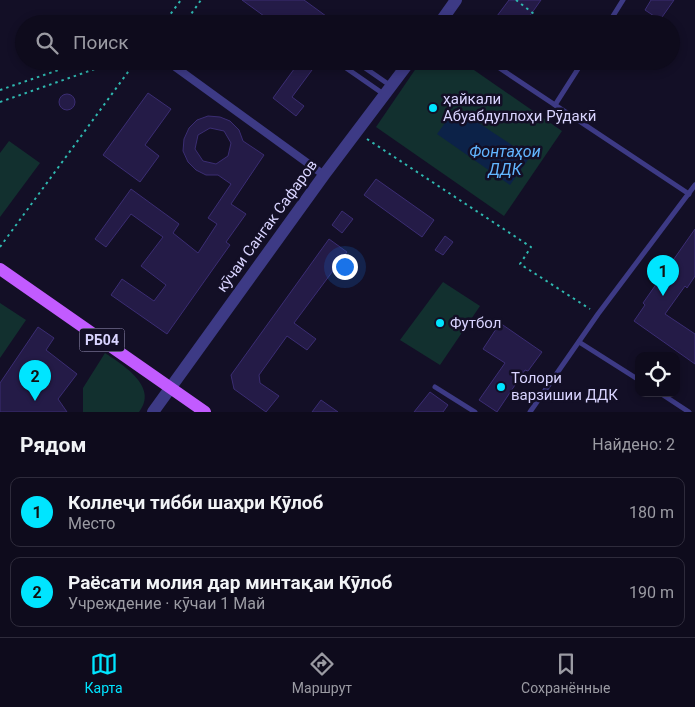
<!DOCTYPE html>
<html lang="ru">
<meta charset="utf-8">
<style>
body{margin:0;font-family:Roboto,sans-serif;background:#171425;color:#f1f3f6}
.controls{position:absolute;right:15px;bottom:15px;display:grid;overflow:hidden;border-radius:10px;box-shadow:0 2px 8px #0003}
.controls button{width:45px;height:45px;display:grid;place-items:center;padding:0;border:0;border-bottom:1px solid #2e2b3b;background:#0e0b1c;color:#f1f3f6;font:25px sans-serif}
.you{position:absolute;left:344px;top:266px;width:18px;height:18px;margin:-12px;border:4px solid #fff;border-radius:50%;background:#1a73e8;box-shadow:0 0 0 8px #1a73e833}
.badge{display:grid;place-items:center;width:32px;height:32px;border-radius:50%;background:#00e5ff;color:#111;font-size:16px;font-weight:700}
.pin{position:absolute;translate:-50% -41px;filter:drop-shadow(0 1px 2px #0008)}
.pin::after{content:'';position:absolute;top:26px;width:18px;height:15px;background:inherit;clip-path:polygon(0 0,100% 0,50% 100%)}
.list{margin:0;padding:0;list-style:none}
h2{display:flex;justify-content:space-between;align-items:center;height:65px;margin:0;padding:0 20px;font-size:21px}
h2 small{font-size:16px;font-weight:400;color:#9b9ba3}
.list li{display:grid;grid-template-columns:32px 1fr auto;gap:15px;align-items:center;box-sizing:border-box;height:70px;margin:0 10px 10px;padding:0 10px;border:1px solid #2e2b3b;border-radius:10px}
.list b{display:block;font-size:19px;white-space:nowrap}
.list p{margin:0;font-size:16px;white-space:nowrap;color:#9b9ba3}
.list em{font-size:16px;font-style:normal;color:#9b9ba3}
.icon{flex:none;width:28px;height:28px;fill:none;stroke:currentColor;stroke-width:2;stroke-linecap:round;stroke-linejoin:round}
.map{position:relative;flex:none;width:695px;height:412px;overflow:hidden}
.search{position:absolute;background:#0e0b1c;box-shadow:0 2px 8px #0003;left:15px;right:15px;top:15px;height:55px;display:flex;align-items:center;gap:12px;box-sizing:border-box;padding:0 18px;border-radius:28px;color:#9b9ba3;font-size:19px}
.sheet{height:225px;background:#0e0b1c}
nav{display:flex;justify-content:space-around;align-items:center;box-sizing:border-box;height:70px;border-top:1px solid #2e2b3b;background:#0e0b1c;font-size:14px;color:#9b9ba3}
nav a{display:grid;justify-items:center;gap:2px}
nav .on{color:#00e5ff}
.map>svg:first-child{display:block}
.green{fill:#12302f}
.water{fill:#0c2248}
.building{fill:#241b47;stroke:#3b2d73;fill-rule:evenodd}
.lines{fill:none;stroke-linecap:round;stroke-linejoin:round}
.path{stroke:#2fb8b0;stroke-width:2;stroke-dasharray:2.5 4;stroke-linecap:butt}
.service{stroke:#3d3a85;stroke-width:5}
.pedestrian{stroke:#3d3a85;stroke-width:8}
.tertiary{stroke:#3d3a85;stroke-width:12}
.primary{stroke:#c25bff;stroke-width:12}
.poi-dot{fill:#00e5ff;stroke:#130f26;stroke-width:2}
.labels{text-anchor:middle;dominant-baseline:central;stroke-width:5;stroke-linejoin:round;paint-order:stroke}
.shield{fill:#130f26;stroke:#9e99be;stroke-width:1}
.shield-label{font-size:14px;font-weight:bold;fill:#d9d4ff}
.poi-label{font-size:15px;fill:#d9d4ff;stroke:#130f26;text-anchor:start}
.street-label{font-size:15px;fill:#d9d4ff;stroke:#130f26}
.water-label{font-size:16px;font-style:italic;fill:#62b6ff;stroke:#130f26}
</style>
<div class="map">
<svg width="695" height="412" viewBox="0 0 695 412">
<rect width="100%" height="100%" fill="#130f26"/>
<g class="green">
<path d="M 421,61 L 461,61 L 562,131 L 504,216 L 376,127 Z"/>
<path d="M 9,141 L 40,163 L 0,217 L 0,153 Z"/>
<path d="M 443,282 L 480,306 L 440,365 L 400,340 Z"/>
<path d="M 0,303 L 26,320 L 0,358 Z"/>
<path d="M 105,353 C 123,365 159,387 139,412 L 83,412 L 83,388 Z"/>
</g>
<path class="water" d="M 456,108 L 530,157 L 510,185 L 437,134 Z"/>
<g class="building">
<path d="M 242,0 L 304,0 L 337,24 L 275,24 Z"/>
<path d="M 509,0 L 541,0 L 529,17 L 538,24 L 491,24 Z"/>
<path d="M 651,0 L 674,0 L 660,20 L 645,10 Z"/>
<path d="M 300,61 L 312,70 L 292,97 L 304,106 L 296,116 L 273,98 Z"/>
<path d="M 148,93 L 171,109 L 145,145 L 159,156 L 140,182 L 103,155 Z"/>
<circle cx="67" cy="102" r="8"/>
<path d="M 208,116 L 220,117 L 230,121 L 239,130 L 243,141 L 264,155 L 231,204 L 246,214 L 226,242 L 230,245 L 167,334 L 111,295 L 122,279 L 154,301 L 166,285 L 141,266 L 163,237 L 131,214 L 106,247 L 95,239 L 131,189 L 179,224 L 173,233 L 198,253 L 217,224 L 208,218 L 231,184 L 218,175 L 206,175 L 196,170 L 188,162 L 183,151 L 184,139 L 189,128 L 197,120 ZM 210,128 L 224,131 L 231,143 L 228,156 L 216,164 L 203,161 L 195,149 L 198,135 Z"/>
<path d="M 376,179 L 434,220 L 422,237 L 364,195 Z"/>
<path d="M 342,211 L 353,219 L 342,233 L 332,225 Z"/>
<path d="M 695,229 L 695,276 L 687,288 L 685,286 L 665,314 L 695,334 L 695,364 L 634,321 L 645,305 L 643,303 Z"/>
<path d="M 445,236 L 453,242 L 443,255 L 435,250 Z"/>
<path d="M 329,239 L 347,252 L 294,323 L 316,339 L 307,350 L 287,336 L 259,375 L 260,383 L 279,396 L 266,412 L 234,389 L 231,375 Z"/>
<path d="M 500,323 L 542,352 L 528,371 L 525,370 L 497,412 L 479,400 L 505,363 L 483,349 Z"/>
<path d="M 38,327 L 54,338 L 46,350 L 77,374 L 58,399 L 67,412 L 0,412 L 0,383 Z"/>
<path d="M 430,392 L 448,405 L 443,412 L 414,412 Z"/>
<path d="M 321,400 L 338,412 L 312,412 Z"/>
</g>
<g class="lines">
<g class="path">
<path d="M 516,0 L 547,24"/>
<path d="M 163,24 L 181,0"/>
<path d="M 184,24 L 201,0"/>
<path d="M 0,90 L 85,61"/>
<path d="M 0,102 L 118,61"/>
<path d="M 367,139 L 531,247 L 520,264 L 590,309"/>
<path d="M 0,247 L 136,61"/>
</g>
<g class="service">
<path d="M 608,24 L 623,0"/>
<path d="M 336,61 L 385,95"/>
<path d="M 355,61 L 391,86"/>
<path d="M 489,61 L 689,194"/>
<path d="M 555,105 L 583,61"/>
<path d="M 579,342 L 639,380"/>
<path d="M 435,387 L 475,412"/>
<path d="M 660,393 L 689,412"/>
<path d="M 530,412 L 598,314 L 695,185"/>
</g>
<path class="pedestrian" d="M 167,61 L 324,175"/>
<g class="tertiary">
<path d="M 439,24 L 456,0"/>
<path d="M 153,412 L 324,175 L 410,61"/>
</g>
<path class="primary" d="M 0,269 L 205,412"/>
</g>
<g class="poi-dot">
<circle cx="433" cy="108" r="5"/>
<circle cx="440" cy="323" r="5"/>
<circle cx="501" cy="387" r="5"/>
</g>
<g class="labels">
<rect class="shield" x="79.5" y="328.5" width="45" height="23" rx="4"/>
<g class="shield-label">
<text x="102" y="340">РБ04</text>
</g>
<g class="poi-label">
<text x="443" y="99">ҳайкали<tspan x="443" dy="17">Абуабдуллоҳи Рӯдакӣ</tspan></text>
<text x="450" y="323">Футбол</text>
<text x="511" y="378">Толори<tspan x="511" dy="17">варзишии ДДК</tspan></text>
</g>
<g class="street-label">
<text transform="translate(267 226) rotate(-54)">кӯчаи Сангак Сафаров</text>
</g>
<g class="water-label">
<text x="505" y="151">Фонтаҳои<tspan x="505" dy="18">ДДК</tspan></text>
</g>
</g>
</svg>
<div class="controls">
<button><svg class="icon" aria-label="locate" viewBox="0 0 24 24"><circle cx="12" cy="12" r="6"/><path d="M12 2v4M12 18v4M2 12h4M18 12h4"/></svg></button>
</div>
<div class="you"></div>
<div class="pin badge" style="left:663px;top:296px">1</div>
<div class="pin badge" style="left:35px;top:401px">2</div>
<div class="search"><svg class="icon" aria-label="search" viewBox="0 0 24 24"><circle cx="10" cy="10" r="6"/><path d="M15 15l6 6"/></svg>Поиск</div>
</div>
<section class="sheet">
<h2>Рядом<small>Найдено: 2</small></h2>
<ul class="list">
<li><span class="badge">1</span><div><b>Коллеҷи тибби шаҳри Кӯлоб</b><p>Место</p></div><em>180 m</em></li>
<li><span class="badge">2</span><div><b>Раёсати молия дар минтақаи Кӯлоб</b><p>Учреждение · кӯчаи 1 Май</p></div><em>190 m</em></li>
</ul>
</section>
<nav>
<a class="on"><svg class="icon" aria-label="map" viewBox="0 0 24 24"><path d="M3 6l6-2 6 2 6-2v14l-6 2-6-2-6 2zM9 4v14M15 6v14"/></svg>Карта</a>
<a><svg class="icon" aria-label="directions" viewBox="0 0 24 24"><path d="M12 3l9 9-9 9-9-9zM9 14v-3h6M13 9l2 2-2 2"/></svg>Маршрут</a>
<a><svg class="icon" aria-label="saved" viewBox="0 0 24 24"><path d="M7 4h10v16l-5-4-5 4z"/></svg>Сохранённые</a>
</nav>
